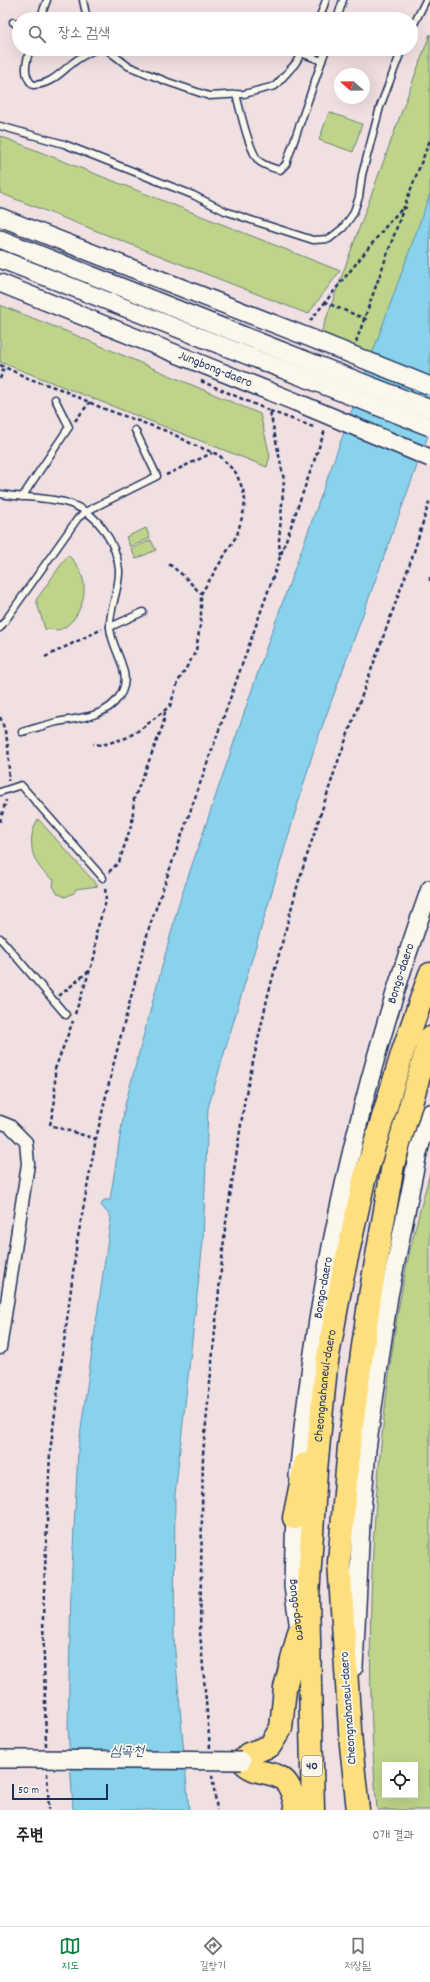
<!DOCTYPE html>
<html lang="ko">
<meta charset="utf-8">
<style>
body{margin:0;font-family:Dekko,"Poor Story",sans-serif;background:#f2f2f2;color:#202124}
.controls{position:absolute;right:12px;bottom:12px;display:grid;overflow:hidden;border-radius:0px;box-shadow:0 4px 16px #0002}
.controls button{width:36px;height:36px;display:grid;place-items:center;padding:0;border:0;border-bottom:1px solid #e0e0e0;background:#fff;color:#202124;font:20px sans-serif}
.compass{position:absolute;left:334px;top:68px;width:36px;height:36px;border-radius:50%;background:#fff;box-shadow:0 4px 16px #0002;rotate:290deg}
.scale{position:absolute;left:12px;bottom:10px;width:96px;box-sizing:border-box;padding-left:4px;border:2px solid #1b2f5e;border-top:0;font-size:11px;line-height:14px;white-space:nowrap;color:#1b2f5e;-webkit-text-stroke:3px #fbf7ec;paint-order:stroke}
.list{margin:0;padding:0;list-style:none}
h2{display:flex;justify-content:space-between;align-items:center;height:52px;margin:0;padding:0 16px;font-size:17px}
h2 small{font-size:13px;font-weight:400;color:#757577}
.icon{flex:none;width:22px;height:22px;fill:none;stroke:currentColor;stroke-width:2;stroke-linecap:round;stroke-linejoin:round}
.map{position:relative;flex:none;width:430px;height:1810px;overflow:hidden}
.search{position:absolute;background:#fff;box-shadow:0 4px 16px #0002;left:12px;right:12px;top:12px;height:44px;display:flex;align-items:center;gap:10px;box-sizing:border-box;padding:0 14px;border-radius:22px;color:#757577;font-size:15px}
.sheet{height:116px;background:#fff}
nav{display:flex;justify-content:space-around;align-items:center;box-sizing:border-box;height:56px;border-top:1px solid #e0e0e0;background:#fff;font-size:11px;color:#757577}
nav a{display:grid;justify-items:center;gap:2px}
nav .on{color:#0b8043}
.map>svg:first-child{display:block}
.green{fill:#bdd48a;stroke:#6c8274;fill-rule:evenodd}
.water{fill:#89d2eb;stroke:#5d91b3}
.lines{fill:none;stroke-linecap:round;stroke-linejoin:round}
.lane-casing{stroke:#1b2f5e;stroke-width:9}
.street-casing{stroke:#1b2f5e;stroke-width:15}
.secondary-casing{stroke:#1b2f5e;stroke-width:20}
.highway-casing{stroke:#1b2f5e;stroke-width:25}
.path{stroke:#1b2f5e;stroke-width:2.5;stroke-dasharray:4 3;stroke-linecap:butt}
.lane{stroke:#fbf7ec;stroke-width:6}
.street{stroke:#fbf7ec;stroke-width:12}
.secondary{stroke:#fbf7ec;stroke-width:17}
.highway{stroke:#fedf80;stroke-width:22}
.secondary-bridge-casing{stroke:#1b2f5e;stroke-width:20;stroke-linecap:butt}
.path-bridge{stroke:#1b2f5e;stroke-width:2.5;stroke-dasharray:4 3;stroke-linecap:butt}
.secondary-bridge{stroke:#fbf7ec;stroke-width:17}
.labels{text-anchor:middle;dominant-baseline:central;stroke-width:3.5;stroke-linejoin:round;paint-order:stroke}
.shield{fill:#fbf7ec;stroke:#5e6b89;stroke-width:1}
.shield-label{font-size:12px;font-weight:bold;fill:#1b2f5e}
.street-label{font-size:13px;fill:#1b2f5e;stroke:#fbf7ec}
.water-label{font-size:14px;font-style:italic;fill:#365881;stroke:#fbf7ec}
</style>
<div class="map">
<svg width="430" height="1810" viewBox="0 0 430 1810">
<rect width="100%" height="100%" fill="#f1e0e2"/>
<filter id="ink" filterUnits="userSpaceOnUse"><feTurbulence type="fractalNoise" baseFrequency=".025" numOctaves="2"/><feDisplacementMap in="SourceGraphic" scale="8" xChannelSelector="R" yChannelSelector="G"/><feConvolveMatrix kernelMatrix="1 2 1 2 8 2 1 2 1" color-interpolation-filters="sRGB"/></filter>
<g filter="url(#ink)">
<g class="green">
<path d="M 430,34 L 430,373 L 318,341 Z"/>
<path d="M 329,112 L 362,124 L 353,152 L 319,140 Z"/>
<path d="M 0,136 L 340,271 L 308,314 L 0,193 Z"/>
<path d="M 0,305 L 73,334 L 260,414 L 270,456 L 267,467 L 0,362 Z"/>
<path d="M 146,528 L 150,538 L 130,547 L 126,537 Z"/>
<path d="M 151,540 L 156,550 L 136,559 L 131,549 Z"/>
<path d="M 68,555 C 87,572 89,596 75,617 C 72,622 64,629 58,630 C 54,630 49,629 45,629 L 36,600 Z"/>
<path d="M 38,819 L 98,886 L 76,889 L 74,893 L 65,897 L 57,893 L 53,886 L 54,880 C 32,867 25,841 38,819 Z"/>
<path d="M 430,1173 L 430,1810 L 377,1810 C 366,1679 369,1547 384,1417 C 390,1366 396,1314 407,1264 C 413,1234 422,1203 430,1173 ZM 385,1765 L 415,1765 L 415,1795 L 385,1795 Z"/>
</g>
<path class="water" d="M 430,194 L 430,430 L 314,749 L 208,1108 L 203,1241 L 175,1495 L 174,1640 L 189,1810 L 73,1810 L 68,1728 L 71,1588 L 78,1450 L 111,1217 L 101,1205 L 104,1200 L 110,1200 L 125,1105 L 179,903 L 270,637 Z"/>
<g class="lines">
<defs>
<g id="lane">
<path d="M 83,0 L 87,19"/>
<path d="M 40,19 L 47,0"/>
<path d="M 319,19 L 326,0"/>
<path d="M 337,19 L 343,0"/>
<path d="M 13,22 L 19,27"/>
<path d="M 411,30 L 426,0"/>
<path d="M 30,49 C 26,62 22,75 33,85 C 51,85 61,72 74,62 C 80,57 88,53 96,49"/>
<path d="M 106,49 L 128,66 L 168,82 L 209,96 L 244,94 L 275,86 L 295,64 L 304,49"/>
<path d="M 301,53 L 322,61"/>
<path d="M 236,94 C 240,109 249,153 260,162 C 266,166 272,168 280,170 L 286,164 L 326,49"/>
<path d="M 0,126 L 64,144 L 193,195 L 225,211 L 251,220 L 313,240 L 329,239 L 343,228 L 353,214 L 359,197 L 362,175 L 380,107 L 402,49"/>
<path d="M 0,494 C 40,501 78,492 104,530 C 112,542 118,555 119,570 C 120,589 109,608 110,627 C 111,653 140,677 114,703 C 99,718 76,718 57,722 C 45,725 33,729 22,732"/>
<path d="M 22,497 L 69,427 L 55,399"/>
<path d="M 110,627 L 143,612"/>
<path d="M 0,628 L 78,518 L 87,511 L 157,476 L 135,430"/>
<path d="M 0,792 L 21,785 L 103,878"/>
<path d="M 0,938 L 66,1015"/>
</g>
<path id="street" d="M 0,1122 L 10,1126 L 26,1142 L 28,1164 L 0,1348"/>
<g id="secondary">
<path d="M 0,217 L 318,341"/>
<path d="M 0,239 L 310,362"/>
<path d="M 0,259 L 305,378"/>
<path id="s1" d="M 0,283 L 296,402"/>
<path id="s2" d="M 298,1476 C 317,1275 361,1080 430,889"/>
<path id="s3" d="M 295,1507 L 293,1586 L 301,1644"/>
<path d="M 354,1667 L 361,1523 L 367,1449 L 389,1296 L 418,1153 L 430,1113"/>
<path d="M 0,1759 L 33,1759"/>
</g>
<g id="highway">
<path d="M 294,1518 L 305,1464"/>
<path d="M 296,1810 C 288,1758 263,1784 242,1761 L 248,1754 L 270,1746 L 281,1728 L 285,1688 L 299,1632"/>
<path id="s4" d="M 313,1810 L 308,1597 L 316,1470 L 326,1367 L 341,1284 L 364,1180 L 403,1051 L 430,974"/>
<path d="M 358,1810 L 351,1745 L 339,1562 L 349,1447 L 370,1296 L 393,1165 L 430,1038"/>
</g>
</defs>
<use href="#lane" class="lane-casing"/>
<use href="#street" class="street-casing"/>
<use href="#secondary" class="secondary-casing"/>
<use href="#highway" class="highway-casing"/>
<g class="path">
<path d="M 324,302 L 368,320"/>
<path d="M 310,321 L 391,220 L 404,207 L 408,209"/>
<path d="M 356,342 L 404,207 L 430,140"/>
<path d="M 0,365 L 30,379 L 60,389 L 102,408 L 169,432 L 194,445 L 219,455 L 236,473 L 243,490 L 245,500 L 244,510 L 237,535 L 201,594 L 201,619 L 196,651 L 178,682 L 170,706 L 141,729 L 126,738 L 102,745 L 93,744"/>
<path d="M 0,379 L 4,367"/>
<path d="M 201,381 L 270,411 L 284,480 L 279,541 L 280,555 L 283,556"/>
<path d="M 75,421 L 90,402"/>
<path d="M 166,475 L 212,453"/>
<path d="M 169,564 L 184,576 L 201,594"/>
<path d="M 430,577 L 430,581"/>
<path d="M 45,657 L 102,629"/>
<path d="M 0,717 C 9,738 10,758 8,781"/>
<path d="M 0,822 L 6,800"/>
<path d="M 109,872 L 119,862 L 132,823 L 134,799 L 163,725 L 165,712"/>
<path d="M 59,996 L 89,971"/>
<path d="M 75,1014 L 95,955 L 96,933 L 106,901 L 105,886"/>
<path d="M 50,1125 L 55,1100 L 55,1069 L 73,1021"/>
<path d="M 53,1126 L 96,1139"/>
<path d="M 46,1746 L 43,1617 L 50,1452 L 77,1242 L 96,1139 L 113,1066 L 149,928 L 325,430"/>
<path d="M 210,1748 L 200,1632 L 203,1454 L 225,1229 L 245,1098 L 268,995 L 299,880 L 337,764 L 413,555 L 430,499"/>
<path d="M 47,1773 L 49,1810"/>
<path d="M 212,1775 L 217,1810"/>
</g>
<use href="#lane" class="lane"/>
<use href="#street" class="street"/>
<use href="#secondary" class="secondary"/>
<use href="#highway" class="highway"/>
<defs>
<g id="secondary-bridge">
<path d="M 318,341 L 430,386"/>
<path d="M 310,362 L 430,409"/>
<path d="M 305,378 L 430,427"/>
<path d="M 296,402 L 430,458"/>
<path d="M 33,1759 L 242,1761"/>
</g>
</defs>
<use href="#secondary-bridge" class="secondary-bridge-casing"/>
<path class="path-bridge" d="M 270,411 L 316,428"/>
<use href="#secondary-bridge" class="secondary-bridge"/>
</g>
</g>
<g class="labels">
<rect class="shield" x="302" y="1756" width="20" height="20" rx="3"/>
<g class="shield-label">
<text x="312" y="1766">40</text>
</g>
<g class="street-label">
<text stroke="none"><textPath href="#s1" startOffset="232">Jungbong-daero</textPath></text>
<text stroke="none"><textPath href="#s2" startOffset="514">Bongo-daero</textPath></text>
<text stroke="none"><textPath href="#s2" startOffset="190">Bongo-daero</textPath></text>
<text stroke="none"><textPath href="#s4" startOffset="425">Cheongnahaneul-daero</textPath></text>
<text stroke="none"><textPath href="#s3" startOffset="103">Bongo-daero</textPath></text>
<text transform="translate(349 1708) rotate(-94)">Cheongnahaneul-daero</text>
</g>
<g class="water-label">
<text x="127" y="1752">심곡천</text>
</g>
</g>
</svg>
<div class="controls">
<button><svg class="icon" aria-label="locate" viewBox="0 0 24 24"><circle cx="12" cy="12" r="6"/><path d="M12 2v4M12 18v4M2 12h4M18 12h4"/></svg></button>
</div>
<svg class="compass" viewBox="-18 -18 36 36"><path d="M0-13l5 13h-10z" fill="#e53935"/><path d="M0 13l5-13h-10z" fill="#757577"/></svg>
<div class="scale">50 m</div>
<div class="search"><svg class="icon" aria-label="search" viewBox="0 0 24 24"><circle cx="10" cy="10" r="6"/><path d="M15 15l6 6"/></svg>장소 검색</div>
</div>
<section class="sheet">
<h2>주변<small>0개 결과</small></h2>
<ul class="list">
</ul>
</section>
<nav>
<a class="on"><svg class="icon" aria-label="map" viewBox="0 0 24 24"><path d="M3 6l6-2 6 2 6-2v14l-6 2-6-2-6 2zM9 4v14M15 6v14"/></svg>지도</a>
<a><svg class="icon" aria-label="directions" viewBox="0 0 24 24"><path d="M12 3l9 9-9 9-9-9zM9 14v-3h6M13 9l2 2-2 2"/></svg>길찾기</a>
<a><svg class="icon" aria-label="saved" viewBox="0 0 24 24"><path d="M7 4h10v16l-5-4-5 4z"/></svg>저장됨</a>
</nav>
